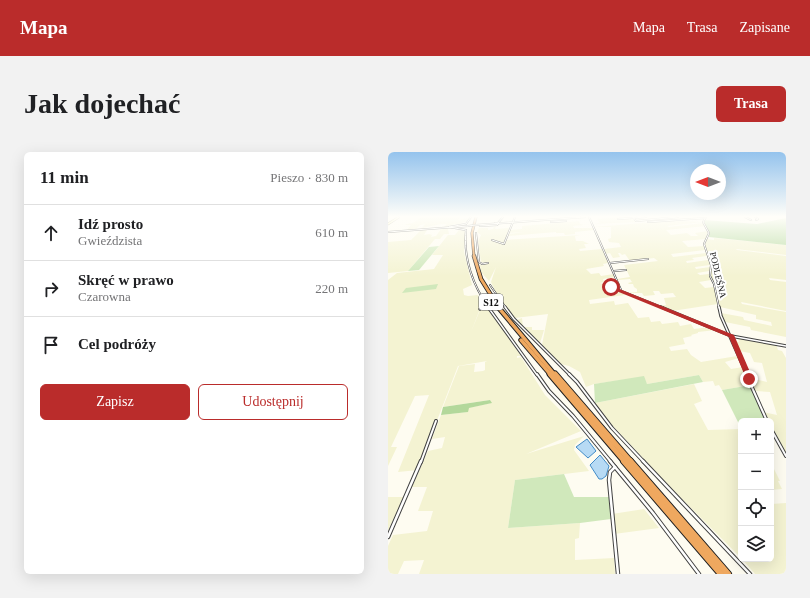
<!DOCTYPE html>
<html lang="pl">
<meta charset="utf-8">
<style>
body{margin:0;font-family:"Times New Roman",serif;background:#f2f2f2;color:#202124}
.controls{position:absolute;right:12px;bottom:12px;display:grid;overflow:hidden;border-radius:6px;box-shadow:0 4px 16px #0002}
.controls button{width:36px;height:36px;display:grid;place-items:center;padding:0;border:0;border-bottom:1px solid #e0e0e0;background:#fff;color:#202124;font:20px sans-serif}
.compass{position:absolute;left:302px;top:12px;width:36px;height:36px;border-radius:50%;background:#fff;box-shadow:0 4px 16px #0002;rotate:270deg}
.stop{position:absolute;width:12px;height:12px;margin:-9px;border:3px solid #ba2c2b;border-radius:50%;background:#fff}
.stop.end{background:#ba2c2b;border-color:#fff;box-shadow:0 1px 4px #0008}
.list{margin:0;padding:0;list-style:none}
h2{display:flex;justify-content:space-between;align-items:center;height:52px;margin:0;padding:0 16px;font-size:17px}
h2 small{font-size:13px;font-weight:400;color:#757577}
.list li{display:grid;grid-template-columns:26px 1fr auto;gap:12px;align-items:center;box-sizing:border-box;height:56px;padding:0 16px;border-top:1px solid #e0e0e0}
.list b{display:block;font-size:15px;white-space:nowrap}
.list p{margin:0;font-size:13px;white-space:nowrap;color:#757577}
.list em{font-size:13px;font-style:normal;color:#757577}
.actions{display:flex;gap:8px;padding:12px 16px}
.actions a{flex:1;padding:9px 0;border:1px solid #ba2c2b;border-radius:6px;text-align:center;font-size:14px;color:#ba2c2b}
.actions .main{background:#ba2c2b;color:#fff}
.icon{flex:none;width:22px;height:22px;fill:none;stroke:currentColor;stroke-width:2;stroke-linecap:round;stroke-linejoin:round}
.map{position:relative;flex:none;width:398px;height:422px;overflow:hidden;border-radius:6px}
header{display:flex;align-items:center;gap:24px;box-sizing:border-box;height:56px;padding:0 20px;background:#ba2c2b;color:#fff}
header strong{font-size:19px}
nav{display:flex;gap:22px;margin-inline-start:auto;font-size:14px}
.intro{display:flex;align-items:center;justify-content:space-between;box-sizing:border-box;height:96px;padding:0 24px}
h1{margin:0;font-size:28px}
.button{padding:10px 18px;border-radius:6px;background:#ba2c2b;color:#fff;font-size:14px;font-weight:700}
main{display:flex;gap:24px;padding:0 24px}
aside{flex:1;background:#fff;border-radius:6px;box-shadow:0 4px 16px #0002}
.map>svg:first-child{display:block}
.farmland{fill:#f4f3d2}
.green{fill:#d0e8bb}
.forest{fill:#b3d89b}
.water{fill:#b7daf4;stroke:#418bc8}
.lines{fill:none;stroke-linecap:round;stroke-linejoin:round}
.minor-far3-casing{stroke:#424242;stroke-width:2}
.minor-far2-casing{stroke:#424242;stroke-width:3.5}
.minor-far1-casing{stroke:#424242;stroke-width:4}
.minor-casing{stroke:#424242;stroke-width:4.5}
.tertiary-casing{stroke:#424242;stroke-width:2}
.secondary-casing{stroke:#313131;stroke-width:2.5}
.motorway-far4-casing{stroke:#202020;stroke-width:3}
.motorway-far3-casing{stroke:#202020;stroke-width:4.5}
.motorway-far2-casing{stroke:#202020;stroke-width:5.5}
.motorway-far1-casing{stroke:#202020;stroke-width:7}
.motorway-casing{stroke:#202020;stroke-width:8}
.minor-far3{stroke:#fff;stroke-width:1}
.minor-far2{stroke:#fff;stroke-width:1.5}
.minor-far1{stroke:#fff;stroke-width:2}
.minor{stroke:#fff;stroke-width:2.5}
.tertiary{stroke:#fff;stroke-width:1}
.secondary{stroke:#fcf7af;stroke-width:1.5}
.motorway-far4{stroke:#efa85f;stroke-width:2}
.motorway-far3{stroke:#efa85f;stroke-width:3}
.motorway-far2{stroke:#efa85f;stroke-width:3.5}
.motorway-far1{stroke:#efa85f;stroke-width:5}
.motorway{stroke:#efa85f;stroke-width:6}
.tertiary-bridge-casing{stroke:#424242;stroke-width:2;stroke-linecap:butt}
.tertiary-bridge{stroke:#fff;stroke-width:1}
.route{fill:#ba2c2b}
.labels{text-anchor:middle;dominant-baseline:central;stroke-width:4;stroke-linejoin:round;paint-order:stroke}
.far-street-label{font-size:9px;fill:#0f0f0f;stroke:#fff}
.shield{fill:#fff;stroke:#575757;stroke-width:1}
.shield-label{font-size:10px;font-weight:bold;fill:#0f0f0f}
</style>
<header>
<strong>Mapa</strong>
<nav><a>Mapa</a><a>Trasa</a><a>Zapisane</a></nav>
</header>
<div class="intro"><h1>Jak dojechać</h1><a class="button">Trasa</a></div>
<main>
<aside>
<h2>11 min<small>Pieszo · 830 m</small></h2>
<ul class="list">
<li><svg class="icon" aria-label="ahead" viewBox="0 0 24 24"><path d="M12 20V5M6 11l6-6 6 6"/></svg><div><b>Idź prosto</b><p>Gwieździsta</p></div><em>610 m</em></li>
<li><svg class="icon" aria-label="right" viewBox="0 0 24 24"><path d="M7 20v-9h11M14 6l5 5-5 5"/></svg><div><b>Skręć w prawo</b><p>Czarowna</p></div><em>220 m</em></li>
<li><svg class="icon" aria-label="arrive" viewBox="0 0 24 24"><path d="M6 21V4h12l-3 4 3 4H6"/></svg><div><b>Cel podróży</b></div></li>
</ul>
<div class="actions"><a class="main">Zapisz</a><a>Udostępnij</a></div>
</aside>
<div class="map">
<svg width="398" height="422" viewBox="0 0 398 422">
<rect width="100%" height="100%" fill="#fefcf1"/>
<g class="farmland">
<path d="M 33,65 L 73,65 L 70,68 L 81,66 L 79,70 L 75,70 L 73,72 L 67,72 L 56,75 L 59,72 L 53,72 L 34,76 L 37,72 L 32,73 L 28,77 L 19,78 L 23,73 L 17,73 L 19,72 L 25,71 Z"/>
<path d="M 229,65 L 245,66 L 248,70 L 205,72 L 212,71 L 209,67 Z"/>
<path d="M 303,67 L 296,69 L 315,70 L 279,74 L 281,75 L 315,71 L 318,74 L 278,78 L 283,83 L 299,81 L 303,84 L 310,84 L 307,81 L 320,79 L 318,87 L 294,89 L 300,95 L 316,94 L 317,98 L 283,102 L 285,105 L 318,101 L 318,104 L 304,106 L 306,108 L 298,109 L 299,111 L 320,108 L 322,113 L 307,115 L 308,117 L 322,115 L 321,119 L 309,121 L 312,123 L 321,122 L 323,128 L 311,130 L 317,136 L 326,135 L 330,152 L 284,159 L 271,154 L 278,153 L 276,146 L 288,145 L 285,141 L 273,142 L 271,139 L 265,139 L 267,143 L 256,144 L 254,141 L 239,141 L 249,140 L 249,137 L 246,135 L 245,132 L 241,132 L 240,131 L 244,130 L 242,127 L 229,128 L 229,127 L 242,125 L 236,113 L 270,109 L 266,106 L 242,109 L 237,102 L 234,103 L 232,101 L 230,101 L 232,105 L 225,106 L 222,101 L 218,102 L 216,97 L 233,95 L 231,91 L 221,90 L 220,87 L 223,86 L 223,75 L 206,75 Z"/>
<path d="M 191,69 L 192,72 L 196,73 L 185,74 L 186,76 L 205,76 L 206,78 L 187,80 L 187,82 L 177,83 L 176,81 L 168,81 L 168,80 L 120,84 L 120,82 L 136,80 L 121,81 L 122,78 L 134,77 L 134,74 Z"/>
<path d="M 108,74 L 107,77 L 122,76 L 117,91 L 118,88 L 192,83 L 187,84 L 188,89 L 195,89 L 201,92 L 196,92 L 198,96 L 191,97 L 192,99 L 214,97 L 220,111 L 215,112 L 216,114 L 198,117 L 203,122 L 211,121 L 213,124 L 226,122 L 227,125 L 215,127 L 216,130 L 212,131 L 231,138 L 237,143 L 201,148 L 202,152 L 226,149 L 227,153 L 240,151 L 250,166 L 261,165 L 263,170 L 272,169 L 274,172 L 290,170 L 292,174 L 303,172 L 306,177 L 322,175 L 328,178 L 310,180 L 310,181 L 303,183 L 304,184 L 295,186 L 297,192 L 281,195 L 283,199 L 299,197 L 303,203 L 313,210 L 349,204 L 351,206 L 337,210 L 343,217 L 355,215 L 363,233 L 334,238 L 331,233 L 327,234 L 325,229 L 315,230 L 311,223 L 259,232 L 255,225 L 206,232 L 198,235 L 192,220 L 181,214 L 173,212 L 154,193 L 160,162 L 127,166 L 111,147 L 103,130 L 108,115 L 101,129 L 93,120 L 92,113 L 101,111 L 93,110 L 90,90 L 93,83 L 89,80 L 91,76 L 100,76 L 100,78 L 105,77 L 106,75 Z"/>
<path d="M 53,77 L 60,77 L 61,82 L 56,82 L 52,87 L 47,87 L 20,119 L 0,121 L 0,90 L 23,88 L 33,78 L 39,78 L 36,83 L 41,82 L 44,83 L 43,85 L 48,84 Z"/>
<path d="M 71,78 L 77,79 L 76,100 L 84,133 L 75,137 L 76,143 L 80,144 L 90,143 L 92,148 L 95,149 L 83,180 L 92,158 L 101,157 L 133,204 L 129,204 L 129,206 L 133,205 L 157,243 L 193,279 L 138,302 L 196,284 L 187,293 L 186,298 L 201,319 L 127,328 L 120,376 L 192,371 L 191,386 L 187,387 L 187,408 L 226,406 L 227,422 L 31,422 L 36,408 L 16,409 L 10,422 L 0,422 L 0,394 L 5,383 L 39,379 L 45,359 L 30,359 L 39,335 L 24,335 L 40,299 L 54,296 L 57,285 L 44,287 L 53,263 L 79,260 L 80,256 L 103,251 L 102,248 L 55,255 L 71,214 L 87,212 L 86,220 L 95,219 L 97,218 L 97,210 L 99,209 L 70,214 L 30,318 L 10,320 L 41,243 L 27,244 L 3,295 L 9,295 L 0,314 L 0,128 L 9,121 L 46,117 L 55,103 L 44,103 L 60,83 L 67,83 Z"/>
<path d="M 326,86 L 398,93 L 398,103 L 348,97 L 349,98 L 398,104 L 398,128 L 381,126 L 382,128 L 398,130 L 398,159 L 353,150 L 354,152 L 398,160 L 398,185 L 363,178 L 362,175 L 337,170 L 333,161 L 355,165 L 356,168 L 384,174 L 383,170 L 368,167 L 368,163 L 332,155 L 327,133 L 322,124 L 323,113 L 317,92 L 319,87 L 326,88 Z"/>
<path d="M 134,166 L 135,175 L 144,175 L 144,178 L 156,178 L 152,191 L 135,175 L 129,168 Z"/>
<path d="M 350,186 L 388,192 L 390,198 L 394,199 L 398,206 L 398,302 L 383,275 L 383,269 L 380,269 L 375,260 L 389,263 L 382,240 L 367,239 L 362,226 L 379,230 L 374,211 L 366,210 L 362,201 L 351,199 L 347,189 L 351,190 Z"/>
<path d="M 306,232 L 314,249 L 306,252 L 320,278 L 353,277 L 353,406 L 283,336 L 225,274 L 207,251 Z"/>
<path d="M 383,311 L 392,329 L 390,329 L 394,337 L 383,338 Z"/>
<path d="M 0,345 L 16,345 L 0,379 Z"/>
<path d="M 398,351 L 398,422 L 367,422 L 354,407 L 383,407 L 383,352 Z"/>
<path d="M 256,357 L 271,376 L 226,382 L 224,362 Z"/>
</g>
<g class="green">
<path d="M 51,94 L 31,118 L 20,119 L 41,95 Z"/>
<path d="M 50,132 L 48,137 L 14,141 L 18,136 Z"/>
<path d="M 311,223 L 315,230 L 207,251 L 206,232 L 256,224 L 259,232 Z"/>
<path d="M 363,233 L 378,269 L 353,269 L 353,276 L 334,238 Z"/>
<path d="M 176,322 L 186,345 L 221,345 L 223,367 L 192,371 L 120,376 L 127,328 Z"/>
</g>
<g class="forest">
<path d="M 398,66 L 398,93 L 321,85 L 321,80 L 316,70 L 316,68 L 369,72 Z"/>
<path d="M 102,248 L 104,251 L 81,256 L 80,260 L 53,263 L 55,255 Z"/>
</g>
<g class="water">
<path d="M 199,287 L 208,299 L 200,306 L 188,295 Z"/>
<path d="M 212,303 L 221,314 L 218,324 L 214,327 L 211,327 L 202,313 Z"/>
</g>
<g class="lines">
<defs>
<g id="minor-far3">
<path d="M 201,65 L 233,138"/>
<path d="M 245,65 L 248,69 L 290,65"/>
<path d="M 318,65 L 315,70 L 321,81 L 316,92 L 323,113 L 322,124 L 326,132 L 331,156"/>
<path d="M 357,65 L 363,68"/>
<path d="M 367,65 L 370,67 L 368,68"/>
<path d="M 230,67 L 258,65"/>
<path d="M 163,70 L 178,69"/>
<path d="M 260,70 L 317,66"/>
<path d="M 110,71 L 115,65"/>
<path d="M 92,74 L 109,73 L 111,71 L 107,71"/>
<path d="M 61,75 L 78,78 C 75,106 85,134 101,156"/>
<path d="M 61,75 L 78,72 L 83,65"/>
<path d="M 88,81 L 91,110 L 94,112 L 100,111"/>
<path d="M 104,88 L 116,92 L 127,65"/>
<path d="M 222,111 L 260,107"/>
<path d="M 226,119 L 238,118"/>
<path d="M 216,132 L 276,156"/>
<path d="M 102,133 L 118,156"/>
<path d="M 93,156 L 98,152"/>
</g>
<g id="minor-far2">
<path d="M 100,155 L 149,223"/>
<path d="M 117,155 L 126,167 L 182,223"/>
<path d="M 273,155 L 343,184 L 398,194"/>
<path d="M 331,155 L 333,164 L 359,223"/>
<path d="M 92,157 L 94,155"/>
</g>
<g id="minor-far1">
<path d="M 149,222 L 161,239 L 185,264 L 223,310"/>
<path d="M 181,222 L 189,230 L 224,276 L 256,310"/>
<path d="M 358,222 L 379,269"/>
<path d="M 383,277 L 398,304"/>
<path d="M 33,310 L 48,269"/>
</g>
<g id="minor">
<path d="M 222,309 L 265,361 L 311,422"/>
<path d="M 255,309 L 362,422"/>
<path d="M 227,315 L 222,320 L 221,328 L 230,422"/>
<path d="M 0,385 L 33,309"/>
</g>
<g id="tertiary">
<path d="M 88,73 L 197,65"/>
<path d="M 0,80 L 80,74"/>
</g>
<path id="secondary" d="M 0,72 L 11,65"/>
<path id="motorway-far4" d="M 86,105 L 84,81 L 88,65"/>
<path id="motorway-far3" d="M 86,104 L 93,127 L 111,156"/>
<g id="motorway-far2">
<path d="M 110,155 L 167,223"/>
<path d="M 133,188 L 163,223"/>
</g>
<g id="motorway-far1">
<path d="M 162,222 L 237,310"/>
<path d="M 167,222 L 243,310"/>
</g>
<g id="motorway">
<path d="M 236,309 L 333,422"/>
<path d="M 242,309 L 340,422"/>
</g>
</defs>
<use href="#minor-far3" class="minor-far3-casing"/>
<use href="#minor-far2" class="minor-far2-casing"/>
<use href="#minor-far1" class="minor-far1-casing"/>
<use href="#minor" class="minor-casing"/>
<use href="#tertiary" class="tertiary-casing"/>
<use href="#secondary" class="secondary-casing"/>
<use href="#motorway-far4" class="motorway-far4-casing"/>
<use href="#motorway-far3" class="motorway-far3-casing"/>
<use href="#motorway-far2" class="motorway-far2-casing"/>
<use href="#motorway-far1" class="motorway-far1-casing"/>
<use href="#motorway" class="motorway-casing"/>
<use href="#minor-far3" class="minor-far3"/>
<use href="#minor-far2" class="minor-far2"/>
<use href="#minor-far1" class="minor-far1"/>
<use href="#minor" class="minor"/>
<use href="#tertiary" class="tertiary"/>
<use href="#secondary" class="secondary"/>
<use href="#motorway-far4" class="motorway-far4"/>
<use href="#motorway-far3" class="motorway-far3"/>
<use href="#motorway-far2" class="motorway-far2"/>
<use href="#motorway-far1" class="motorway-far1"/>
<use href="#motorway" class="motorway"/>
<defs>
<path id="tertiary-bridge" d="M 80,74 L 88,73"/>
</defs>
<use href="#tertiary-bridge" class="tertiary-bridge-casing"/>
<use href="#tertiary-bridge" class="tertiary-bridge"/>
</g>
<linearGradient id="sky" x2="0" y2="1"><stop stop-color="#94c3ed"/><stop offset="0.52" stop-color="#fffef9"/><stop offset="1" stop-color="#fffef9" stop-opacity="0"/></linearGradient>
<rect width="398" height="124" fill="url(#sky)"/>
<path class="route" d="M 221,134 L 224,134 L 346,183 L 365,227 L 364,229 L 359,229 L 341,185 L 221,136 Z"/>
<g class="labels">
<g class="far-street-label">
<text transform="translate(330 123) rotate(77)">PODLEŚNA</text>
</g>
<rect class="shield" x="91" y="142" width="24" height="16" rx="3"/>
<g class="shield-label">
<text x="103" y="150">S12</text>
</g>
</g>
</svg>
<div class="controls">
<button>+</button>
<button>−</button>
<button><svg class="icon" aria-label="locate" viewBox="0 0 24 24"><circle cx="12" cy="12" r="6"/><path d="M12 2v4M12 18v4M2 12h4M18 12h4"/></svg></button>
<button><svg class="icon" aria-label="layers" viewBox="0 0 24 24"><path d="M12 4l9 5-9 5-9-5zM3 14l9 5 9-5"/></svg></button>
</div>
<svg class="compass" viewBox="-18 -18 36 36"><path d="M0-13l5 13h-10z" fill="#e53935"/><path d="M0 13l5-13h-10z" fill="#757577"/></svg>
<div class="stop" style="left:223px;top:135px"></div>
<div class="stop end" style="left:361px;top:227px"></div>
</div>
</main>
